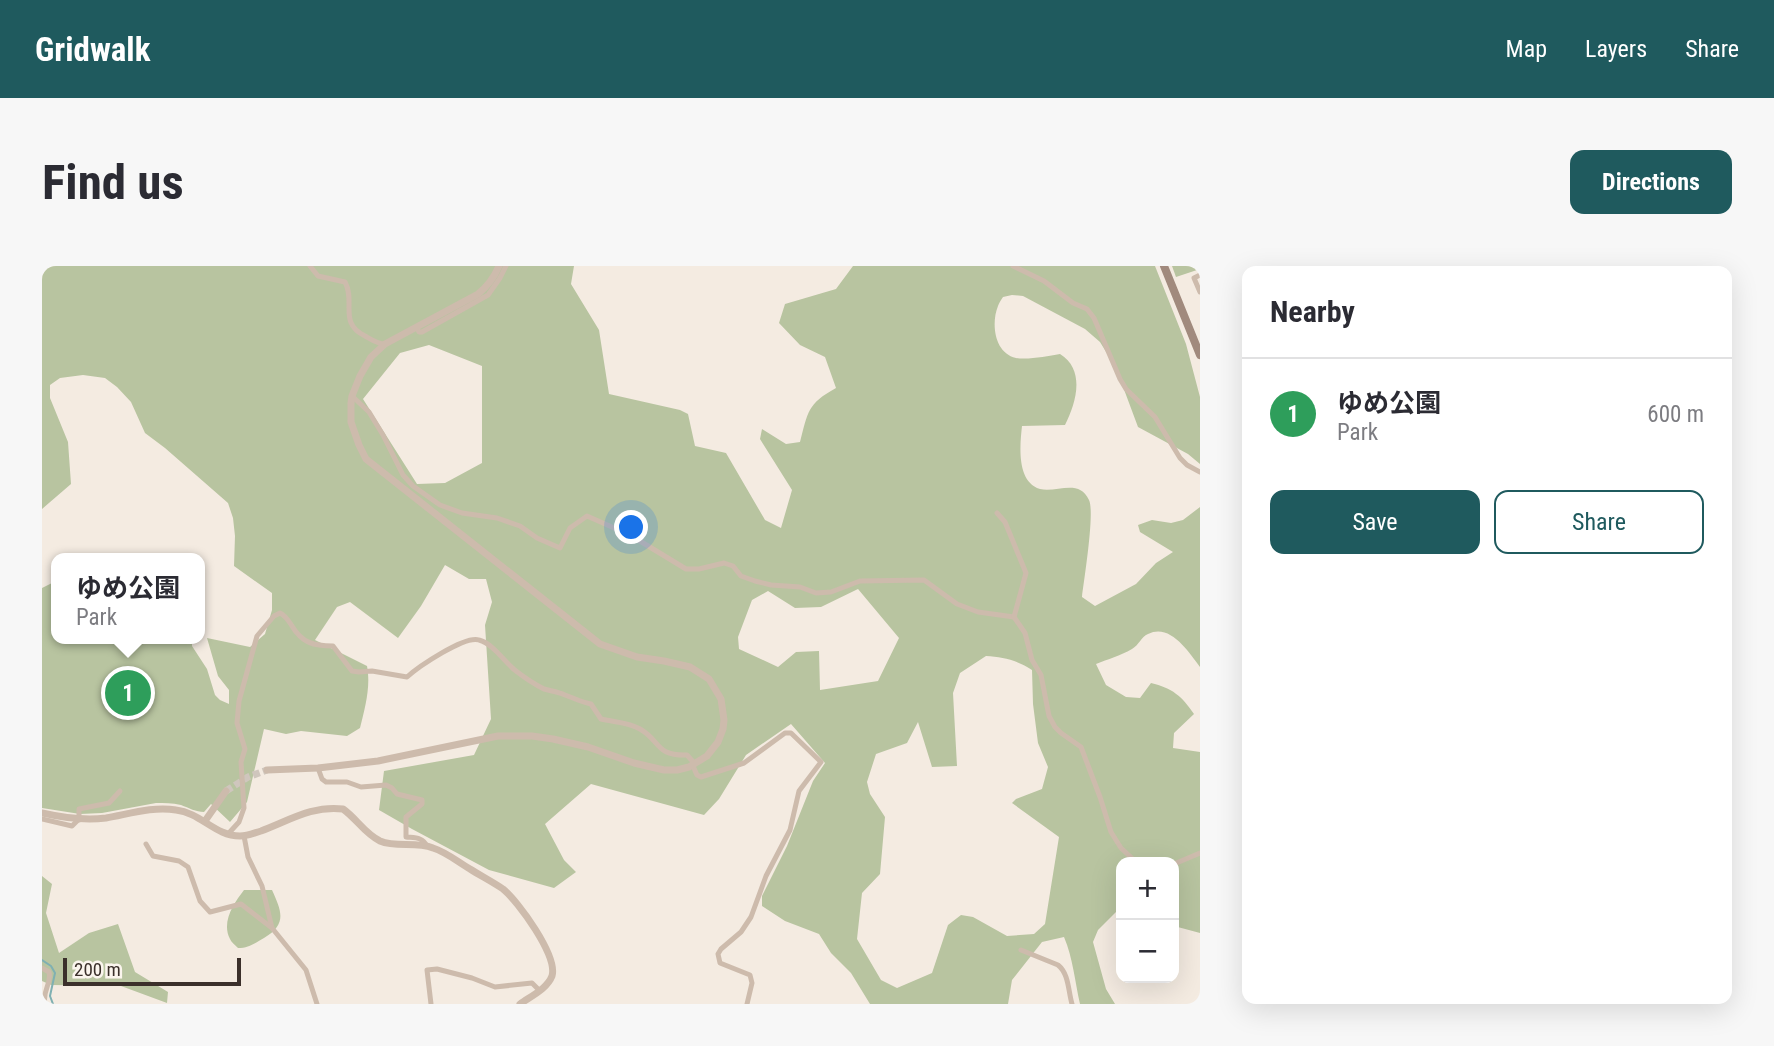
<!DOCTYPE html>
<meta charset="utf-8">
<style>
body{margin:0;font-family:"Roboto Condensed","Noto Sans JP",sans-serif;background:#f7f7f7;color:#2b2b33}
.controls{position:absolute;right:21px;bottom:21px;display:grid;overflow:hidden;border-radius:14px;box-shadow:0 7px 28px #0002}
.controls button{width:63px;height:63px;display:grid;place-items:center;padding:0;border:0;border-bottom:2px solid #e1e1e2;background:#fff;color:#2b2b33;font:35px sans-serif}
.scale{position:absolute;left:21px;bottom:18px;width:178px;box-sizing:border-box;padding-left:7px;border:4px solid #3b302b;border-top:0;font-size:19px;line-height:24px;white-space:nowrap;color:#3b302b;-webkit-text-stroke:5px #fbf5ee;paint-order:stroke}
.you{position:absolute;left:590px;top:262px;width:24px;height:24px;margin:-18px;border:5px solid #fff;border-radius:50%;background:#1a73e8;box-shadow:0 0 0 10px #1a73e833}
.badge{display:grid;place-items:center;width:46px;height:46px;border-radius:50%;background:#1f5a5e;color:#fff;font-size:23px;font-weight:700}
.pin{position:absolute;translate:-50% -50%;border:4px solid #fff;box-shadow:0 2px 7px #0006}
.popup{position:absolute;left:9px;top:287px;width:154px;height:91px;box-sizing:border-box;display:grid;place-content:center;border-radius:14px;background:#fff;filter:drop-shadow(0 2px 5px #0005);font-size:23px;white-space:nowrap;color:#7c7c81}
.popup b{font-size:26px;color:#2b2b33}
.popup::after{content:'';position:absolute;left:50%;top:100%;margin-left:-14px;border:14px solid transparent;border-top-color:#fff}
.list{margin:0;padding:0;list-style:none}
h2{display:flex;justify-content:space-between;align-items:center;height:91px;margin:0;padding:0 28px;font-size:30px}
h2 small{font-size:23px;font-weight:400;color:#7c7c81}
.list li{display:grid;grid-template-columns:46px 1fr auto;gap:21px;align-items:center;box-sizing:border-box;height:112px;padding:0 28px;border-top:2px solid #e1e1e2}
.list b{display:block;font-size:26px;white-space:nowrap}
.list p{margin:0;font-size:23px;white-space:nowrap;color:#7c7c81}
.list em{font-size:23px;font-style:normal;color:#7c7c81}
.actions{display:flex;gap:14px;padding:21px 28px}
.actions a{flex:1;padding:16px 0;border:2px solid #1f5a5e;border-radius:14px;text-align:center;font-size:24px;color:#1f5a5e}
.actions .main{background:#1f5a5e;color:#fff}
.map{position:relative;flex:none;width:1158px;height:738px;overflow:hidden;border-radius:14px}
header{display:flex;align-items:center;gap:42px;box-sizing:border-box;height:98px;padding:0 35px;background:#1f5a5e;color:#fff}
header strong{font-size:33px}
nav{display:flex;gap:38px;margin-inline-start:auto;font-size:24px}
.intro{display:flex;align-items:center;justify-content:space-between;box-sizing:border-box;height:168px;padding:0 42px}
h1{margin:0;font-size:49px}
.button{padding:18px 32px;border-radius:14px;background:#1f5a5e;color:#fff;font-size:24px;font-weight:700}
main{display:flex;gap:42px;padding:0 42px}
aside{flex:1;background:#fff;border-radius:14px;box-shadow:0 7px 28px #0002}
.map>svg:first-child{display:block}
.green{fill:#b8c4a0;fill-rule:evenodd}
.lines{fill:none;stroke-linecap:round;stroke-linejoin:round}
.stream{stroke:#7fb0b2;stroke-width:2}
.tertiary-tunnel{stroke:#cfc6bd;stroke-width:7;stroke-dasharray:7 3.5;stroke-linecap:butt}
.minor{stroke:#cdbbac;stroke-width:5}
.tertiary{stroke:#cdbbac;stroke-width:7}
.secondary{stroke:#a18a7d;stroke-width:8}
</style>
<header>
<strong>Gridwalk</strong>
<nav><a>Map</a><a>Layers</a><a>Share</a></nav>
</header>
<div class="intro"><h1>Find us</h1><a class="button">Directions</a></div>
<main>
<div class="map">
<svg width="1158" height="738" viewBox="0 0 1158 738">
<rect width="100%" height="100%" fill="#f4ebe1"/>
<g class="green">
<path d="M 0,0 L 532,0 L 529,18 L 557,64 L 567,128 L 638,144 L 646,148 L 653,180 L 684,187 L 723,254 L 739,262 L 750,224 L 718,173 L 720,163 L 744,178 L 758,176 C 766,146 765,138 794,122 L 783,91 L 758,79 L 737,57 L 743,38 L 794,23 L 811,0 L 1113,0 L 1144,78 L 1158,131 L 1158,198 L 1146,188 L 1096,161 L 1074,102 L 1058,76 L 1043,63 L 981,30 L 970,29 L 961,31 C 959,34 957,37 956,40 C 949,57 952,87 974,92 C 987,94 1005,90 1018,88 C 1044,104 1034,137 1023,159 L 980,160 C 978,178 974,216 998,223 C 1015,227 1037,212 1047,234 C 1053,246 1042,314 1040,331 L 1053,340 L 1094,318 L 1114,297 L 1131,286 L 1098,266 L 1096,259 L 1110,254 L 1129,257 L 1141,254 L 1158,241 L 1158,401 C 1146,385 1128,357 1106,368 C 1099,371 1097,379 1090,383 C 1078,390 1066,393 1054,398 L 1064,419 L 1084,431 L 1098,432 L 1109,417 C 1130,422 1140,430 1152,448 L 1132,467 L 1131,482 L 1158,486 L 1158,667 L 1132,660 L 1132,596 L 1079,596 L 1079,641 L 1056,664 L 1051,676 L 1064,723 L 1073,738 L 1038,738 C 1033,716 1031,692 1022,671 L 1000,676 L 970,714 L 966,738 L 828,738 L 809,707 L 789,687 L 777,668 L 743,655 L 720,640 L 720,630 L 745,580 L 771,515 L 783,497 L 749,458 L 704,489 L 677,533 L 662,549 L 549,518 L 503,558 L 522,594 L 534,606 L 512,622 L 447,604 L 370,563 L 337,544 L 342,505 L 432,489 L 449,453 L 443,359 L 450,336 L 444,313 L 427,313 L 403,299 L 379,340 L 356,372 L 308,336 L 295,341 L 273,374 L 325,400 C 329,420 323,442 318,462 L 305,470 L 259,465 L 244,468 L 222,463 L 205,536 L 188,556 L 169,538 L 162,546 C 154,546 147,542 139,539 C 130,537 122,537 114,537 L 60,547 L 38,548 L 0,542 L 0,322 L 14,315 L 14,373 L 150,373 L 150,380 L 165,403 L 173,429 L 178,434 L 187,438 L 187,424 L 176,410 L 165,372 L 208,381 L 223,368 L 230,344 L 230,327 L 192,300 L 193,270 L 191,252 L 186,237 L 123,182 L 103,167 L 89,136 L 75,121 L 63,112 L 41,109 L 18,112 L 8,119 L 8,132 L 26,176 L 29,218 L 0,243 ZM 387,79 L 440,100 L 440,197 L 403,217 L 375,218 L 321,133 L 358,87 ZM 816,323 L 857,372 L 836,415 L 778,424 L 777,385 L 754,386 L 736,401 L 697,383 L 696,371 L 710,334 L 726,325 L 753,342 L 779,341 ZM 944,390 C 961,391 975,394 990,404 L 991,438 L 996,477 L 1006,501 L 1000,523 L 974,533 L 970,537 L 1017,571 L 1003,658 L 992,668 L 965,670 L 931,651 L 919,649 L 906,659 L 890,707 L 855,722 L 839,714 L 815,673 L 820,627 L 838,608 L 843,551 L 828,528 L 825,516 L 834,488 L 865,477 L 876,456 L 890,501 L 915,500 L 911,427 L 918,407 Z"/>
<path d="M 1130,0 L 1158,0 L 1158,3 L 1134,11 Z"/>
<path d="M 0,610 L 10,618 L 4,647 L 17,687 L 47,667 L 76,658 L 93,706 L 126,726 L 125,737 L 79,720 L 9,719 L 0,715 Z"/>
<path d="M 202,624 L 230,624 C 240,646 245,658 222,672 C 213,677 207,682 196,682 C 193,679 189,676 188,673 C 179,656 192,637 202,624 Z"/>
</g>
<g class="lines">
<path class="stream" d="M 0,694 L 9,700 L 13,707 L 8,730 L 11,738"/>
<path class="tertiary-tunnel" d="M 184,525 L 206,511 L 225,504"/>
<g class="minor">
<path d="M 268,0 L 276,10 L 303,16 C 314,36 296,57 323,70 C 330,74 336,78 343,78"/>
<path d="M 971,0 L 1002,15 L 1031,37 L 1045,43 L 1052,52 L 1078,113 L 1084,123 L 1113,151 L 1138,192 L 1145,199 L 1158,206"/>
<path d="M 1158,9 L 1152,12 L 1158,26"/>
<path d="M 375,62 L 377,66 L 380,66 L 446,29 L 458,12 L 464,0"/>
<path d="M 310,130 L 327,146 L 341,169 L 361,209 L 371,220 L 398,239 L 420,247 L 455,252 L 478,260 L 495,272 L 518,282 L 528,262 L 545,250 L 588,269 L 644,303 L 657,303 L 682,297 L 691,300 L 699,310 L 713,315 L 729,319 L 758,321 L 774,327 L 789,326 L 818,315 L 882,314 L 915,338 L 936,346 L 972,351"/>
<path d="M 955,247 L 963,256 L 984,307 L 972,351 L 983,367 L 990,394 L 999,409 L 1007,450 L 1013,461 L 1019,467 L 1039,481 L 1058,531 L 1069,566 L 1079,582 L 1094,596"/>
<path d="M 651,500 L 655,509 L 659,511 L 702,497 L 743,467 L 749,467 L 779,496 L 757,525 L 748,564 L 724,610 L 709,651 L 699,666 L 679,683 L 676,688 L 678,697 L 708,709 L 710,717 L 705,738"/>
<path d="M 276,502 L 280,513 L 284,516 L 305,516 L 319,521 L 344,519 L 350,522 L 355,528 L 380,534 L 380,538 L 364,551 L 364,571 C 374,572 380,571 385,580"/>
<path d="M 0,553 L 30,560 L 36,554"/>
<path d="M 37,554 L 37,543 L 67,537 L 78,525"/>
<path d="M 186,568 L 197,556 L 202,542 L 199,496 L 203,483 L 195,457 L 197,435 L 215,370 L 232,350 L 238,347 C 244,350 246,354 250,360 C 260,377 272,380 291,380 L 310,405 L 317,406 L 330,405 L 365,411 C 376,401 423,369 437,374 C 452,378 462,396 474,405 C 483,412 492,418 502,423 C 509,425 516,426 523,429 C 532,432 539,436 549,438 L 559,453 C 572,456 586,456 598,463 C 619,475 613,490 645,489 L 653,498"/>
<path d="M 202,570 L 206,591 L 220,620 L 230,662 L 264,704 L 275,738"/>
<path d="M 104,578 L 111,590 L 137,595 L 146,601 L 158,635 L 168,646 L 199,638 L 230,662"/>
<path d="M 1132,598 L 1158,587"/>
<path d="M 979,684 L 1016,699 C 1027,708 1026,724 1030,738"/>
<path d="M 0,702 L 7,706 C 10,718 0,724 3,738"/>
<path d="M 389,738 L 385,704 L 395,703 L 430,712 L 453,721 L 490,717 L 497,724"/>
</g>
<g class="tertiary">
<path d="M 225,504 L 276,502 L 336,495 L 456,470 L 490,470 L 511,473 L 546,481 L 592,497 L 622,504 L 635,504 L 647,501 L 665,490 L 676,476 L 681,463 L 682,454 L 679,433 L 667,413 L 648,401 L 622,395 L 595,391 L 558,378 L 324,193 L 317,179 L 309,156 L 309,137 L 310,130 L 318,110 L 329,91 L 343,78 L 436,28 C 446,20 452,12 457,0"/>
<path d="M 0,547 C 22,552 42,555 64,552 C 87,548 111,540 134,544 C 159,547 173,570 198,570 C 205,570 212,567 219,565 C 246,555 271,539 301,543 C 314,552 323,568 338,575 C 354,582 374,575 391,582 C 404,586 416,596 428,603 C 439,610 451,616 461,623 C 476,635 516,690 510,710 C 505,723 489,730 478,738"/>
<path d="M 163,555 L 184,525"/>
</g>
<path class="secondary" d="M 1122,0 L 1158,89"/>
</g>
</svg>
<div class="controls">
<button>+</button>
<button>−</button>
</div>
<div class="scale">200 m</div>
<div class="you"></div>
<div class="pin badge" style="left:86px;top:427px;background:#2e9e5b">1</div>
<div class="popup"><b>ゆめ公園</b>Park</div>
</div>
<aside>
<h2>Nearby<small></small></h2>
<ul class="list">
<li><span class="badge" style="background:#2e9e5b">1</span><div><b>ゆめ公園</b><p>Park</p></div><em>600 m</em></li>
</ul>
<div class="actions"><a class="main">Save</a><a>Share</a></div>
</aside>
</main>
